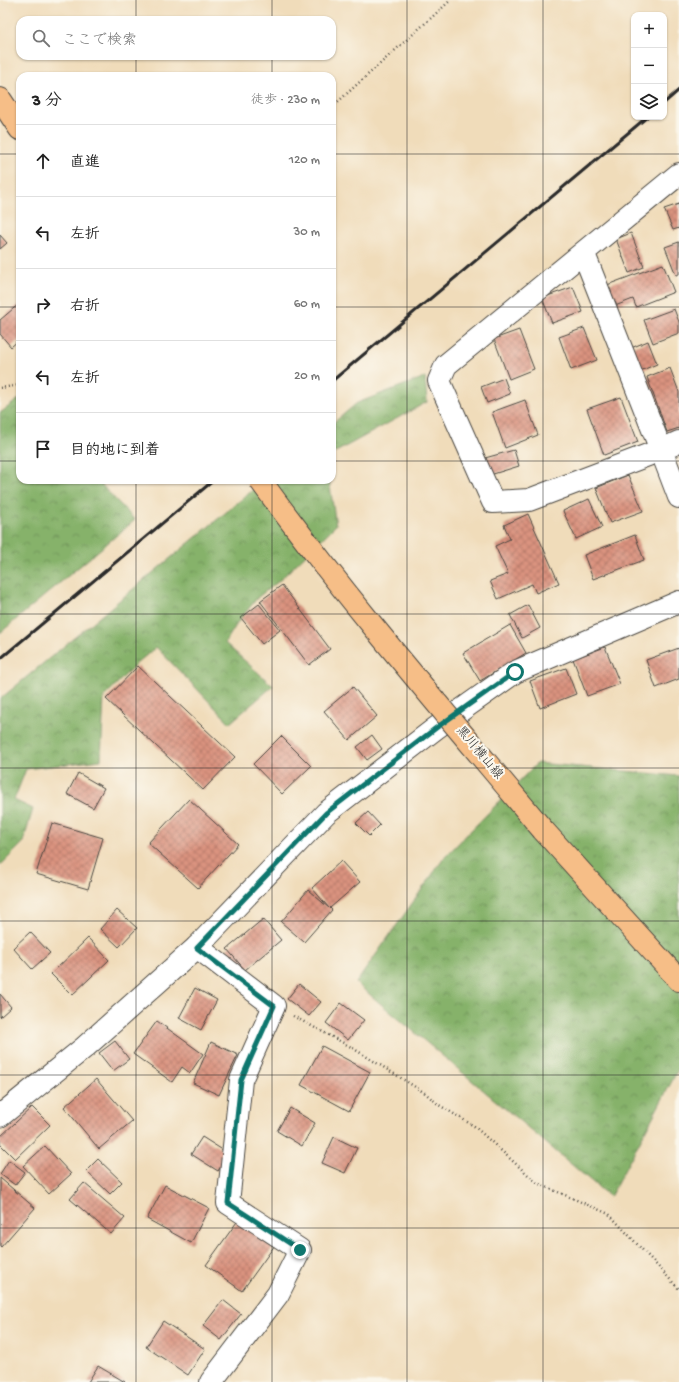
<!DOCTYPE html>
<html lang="ja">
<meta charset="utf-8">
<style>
body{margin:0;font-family:"Gochi Hand","Klee One",sans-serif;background:#f2f2f2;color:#222}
.controls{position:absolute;right:12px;top:12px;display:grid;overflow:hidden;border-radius:8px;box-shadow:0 1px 3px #0004}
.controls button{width:36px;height:36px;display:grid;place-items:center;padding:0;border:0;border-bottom:1px solid #e0e0e0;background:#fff;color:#222;font:20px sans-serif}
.stop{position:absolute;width:12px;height:12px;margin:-9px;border:3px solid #0f766e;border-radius:50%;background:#fff}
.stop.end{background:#0f766e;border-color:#fff;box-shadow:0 1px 4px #0008}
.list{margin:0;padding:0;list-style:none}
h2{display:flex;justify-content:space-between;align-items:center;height:52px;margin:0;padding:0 16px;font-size:17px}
h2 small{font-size:13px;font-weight:400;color:#767676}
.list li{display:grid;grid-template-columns:26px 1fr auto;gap:12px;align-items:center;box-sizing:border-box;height:72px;padding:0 16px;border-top:1px solid #e0e0e0}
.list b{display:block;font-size:15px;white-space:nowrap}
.list em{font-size:13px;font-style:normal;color:#767676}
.icon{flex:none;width:22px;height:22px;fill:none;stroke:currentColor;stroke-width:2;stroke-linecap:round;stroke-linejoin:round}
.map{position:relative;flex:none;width:679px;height:1382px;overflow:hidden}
.search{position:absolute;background:#fff;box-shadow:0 1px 3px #0004;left:16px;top:16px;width:320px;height:44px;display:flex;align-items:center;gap:10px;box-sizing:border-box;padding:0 14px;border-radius:12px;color:#767676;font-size:15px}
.panel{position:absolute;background:#fff;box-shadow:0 1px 3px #0004;left:16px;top:72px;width:320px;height:412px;border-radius:12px}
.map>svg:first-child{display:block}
.forest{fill:url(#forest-crowns);stroke:#586e4b}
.building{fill:url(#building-cross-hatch)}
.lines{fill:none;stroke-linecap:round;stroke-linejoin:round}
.minor-casing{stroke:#494640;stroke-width:24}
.major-casing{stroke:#494640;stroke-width:24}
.path{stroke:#494640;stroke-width:2.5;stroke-dasharray:1 3;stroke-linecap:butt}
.minor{stroke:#fff;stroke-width:22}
.major{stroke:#f6be87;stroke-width:22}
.rail{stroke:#2b2b2b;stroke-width:3}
.major-bridge-casing{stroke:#494640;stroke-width:24;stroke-linecap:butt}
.major-bridge{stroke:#f6be87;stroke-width:22}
.route{stroke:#0f766e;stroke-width:5}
.grid{fill:none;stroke:#2b2b2b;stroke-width:1;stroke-opacity:0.55}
.labels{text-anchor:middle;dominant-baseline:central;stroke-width:4;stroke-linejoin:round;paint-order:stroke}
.street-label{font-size:13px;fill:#2b2b2b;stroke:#fbf7ec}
</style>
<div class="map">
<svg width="679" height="1382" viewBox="0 0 679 1382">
<defs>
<pattern id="forest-crowns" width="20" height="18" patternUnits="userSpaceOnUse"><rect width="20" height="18" fill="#86b26b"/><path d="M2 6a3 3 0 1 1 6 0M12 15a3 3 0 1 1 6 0" fill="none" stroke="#6e9158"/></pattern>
<pattern id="building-cross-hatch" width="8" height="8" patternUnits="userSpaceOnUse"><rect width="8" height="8" fill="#da937f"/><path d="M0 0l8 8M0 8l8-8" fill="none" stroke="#b17868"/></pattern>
</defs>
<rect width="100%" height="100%" fill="#fbf7ec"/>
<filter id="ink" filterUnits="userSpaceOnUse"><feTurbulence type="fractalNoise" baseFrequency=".025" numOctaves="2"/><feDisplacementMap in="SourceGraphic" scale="8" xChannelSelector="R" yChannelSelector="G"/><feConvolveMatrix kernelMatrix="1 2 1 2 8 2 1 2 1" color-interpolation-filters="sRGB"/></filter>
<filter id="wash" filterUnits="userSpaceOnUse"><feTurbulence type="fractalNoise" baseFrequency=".012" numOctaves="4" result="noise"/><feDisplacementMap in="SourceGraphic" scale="16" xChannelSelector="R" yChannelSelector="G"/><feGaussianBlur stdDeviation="0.9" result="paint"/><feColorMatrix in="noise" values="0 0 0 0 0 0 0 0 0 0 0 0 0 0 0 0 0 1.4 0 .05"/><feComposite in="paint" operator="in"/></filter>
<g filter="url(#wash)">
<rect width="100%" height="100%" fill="#f0dcba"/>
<g class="forest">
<path d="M 425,377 L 427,402 L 332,454 L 332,424 L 357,403 Z"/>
<path d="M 19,399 L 20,480 L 97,480 L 135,520 L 0,633 L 0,413 Z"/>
<path d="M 265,480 L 329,480 L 336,525 L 279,581 L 258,597 L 238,622 L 225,643 L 273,686 L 230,723 L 156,647 L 136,664 L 104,697 L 101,760 L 26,769 L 14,800 L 33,809 L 23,843 L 0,866 L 0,699 Z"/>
<path d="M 537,763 L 679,776 L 679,1068 L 610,1197 L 356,983 L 444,858 Z"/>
</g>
<g id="blocks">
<g class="building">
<path d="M 679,204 L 679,228 L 673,230 L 664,209 Z"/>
<path d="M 631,233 L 644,267 L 629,273 L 616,239 Z"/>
<path d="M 0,235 L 7,243 L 0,249 Z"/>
<path d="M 679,242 L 679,274 L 676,275 L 665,247 Z"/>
<path d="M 663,264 L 674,292 L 636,307 L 633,299 L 615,306 L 607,285 Z"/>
<path d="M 573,287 L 583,312 L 552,323 L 542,298 Z"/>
<path d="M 20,303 L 20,339 L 11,347 L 0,334 L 0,320 Z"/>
<path d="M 674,309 L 679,322 L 679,333 L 653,343 L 644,320 Z"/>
<path d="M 584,328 L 597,360 L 571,370 L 559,337 Z"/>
<path d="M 519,330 L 534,369 L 509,379 L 494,339 Z"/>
<path d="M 648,341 L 657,364 L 640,371 L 631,348 Z"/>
<path d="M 670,368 L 679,392 L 679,428 L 667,432 L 647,377 Z"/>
<path d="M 504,378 L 510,394 L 487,403 L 481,387 Z"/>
<path d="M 621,397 L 638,442 L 604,455 L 587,409 Z"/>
<path d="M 525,400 L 538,435 L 505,448 L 492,412 Z"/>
<path d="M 514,450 L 519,466 L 490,475 L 485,458 Z"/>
<path d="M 628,475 L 643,511 L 610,523 L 596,488 Z"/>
<path d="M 589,499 L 602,527 L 576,539 L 563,511 Z"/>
<path d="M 528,514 L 559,583 L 536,593 L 532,584 L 498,599 L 490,581 L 508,574 L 495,546 L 510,539 L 504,525 Z"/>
<path d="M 635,535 L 644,560 L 593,579 L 584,555 Z"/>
<path d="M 282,585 L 330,649 L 309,665 L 260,601 Z"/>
<path d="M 259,604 L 280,630 L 262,644 L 241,618 Z"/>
<path d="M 528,605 L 540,628 L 522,638 L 510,615 Z"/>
<path d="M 510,625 L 526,653 L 480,681 L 463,653 Z"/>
<path d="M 605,647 L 620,684 L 587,696 L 573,659 Z"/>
<path d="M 679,648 L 679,679 L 656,688 L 646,660 Z"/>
<path d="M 138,666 L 235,757 L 203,790 L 106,699 Z"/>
<path d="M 566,668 L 576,694 L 540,708 L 530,681 Z"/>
<path d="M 353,687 L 377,716 L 349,740 L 324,711 Z"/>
<path d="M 372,735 L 382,749 L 367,760 L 357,747 Z"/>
<path d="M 281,736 L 311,766 L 282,794 L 253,764 Z"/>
<path d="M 78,773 L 104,788 L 93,808 L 67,794 Z"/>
<path d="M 189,799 L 238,844 L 198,888 L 148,843 Z"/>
<path d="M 368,812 L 380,825 L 369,836 L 356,823 Z"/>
<path d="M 52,823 L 103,838 L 88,889 L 36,874 Z"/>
<path d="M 341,861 L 360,882 L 330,908 L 332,910 L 304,942 L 281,922 L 308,890 L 329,908 L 312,888 Z"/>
<path d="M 117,910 L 137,928 L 119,947 L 100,929 Z"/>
<path d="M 263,919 L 281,940 L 245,970 L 227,949 Z"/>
<path d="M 30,932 L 50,953 L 32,969 L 13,948 Z"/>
<path d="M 88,938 L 109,960 L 72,995 L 51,974 Z"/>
<path d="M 299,984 L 321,1002 L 309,1016 L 287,999 Z"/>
<path d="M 195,988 L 217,1000 L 201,1030 L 179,1018 Z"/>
<path d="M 0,994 L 11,1007 L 0,1017 Z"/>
<path d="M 341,1003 L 364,1020 L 348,1040 L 326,1023 Z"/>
<path d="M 157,1021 L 203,1054 L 190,1073 L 182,1067 L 172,1082 L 133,1054 Z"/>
<path d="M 115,1041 L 129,1059 L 113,1071 L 99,1053 Z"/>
<path d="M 211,1042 L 238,1055 L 219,1095 L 193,1083 Z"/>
<path d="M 322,1046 L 370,1072 L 349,1111 L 301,1085 Z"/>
<path d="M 96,1079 L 132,1121 L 99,1149 L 64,1107 Z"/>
<path d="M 32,1107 L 50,1125 L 15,1159 L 0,1144 L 0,1137 Z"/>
<path d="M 290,1108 L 315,1123 L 302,1146 L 277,1131 Z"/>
<path d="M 202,1137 L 229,1154 L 218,1171 L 191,1154 Z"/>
<path d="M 334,1137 L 357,1148 L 345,1173 L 322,1163 Z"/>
<path d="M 45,1146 L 71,1174 L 49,1194 L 23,1166 Z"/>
<path d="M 98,1159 L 122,1182 L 110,1194 L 86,1171 Z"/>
<path d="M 9,1160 L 25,1172 L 15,1185 L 0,1174 Z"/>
<path d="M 0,1178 L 35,1208 L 1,1247 L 0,1246 Z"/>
<path d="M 84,1183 L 125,1218 L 111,1234 L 70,1199 Z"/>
<path d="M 165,1185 L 209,1208 L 191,1243 L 147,1219 Z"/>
<path d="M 239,1219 L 275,1245 L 242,1291 L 206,1265 Z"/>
<path d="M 223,1300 L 241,1314 L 221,1340 L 203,1326 Z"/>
<path d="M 163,1321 L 205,1349 L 188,1375 L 146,1347 Z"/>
<path d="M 98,1366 L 125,1382 L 88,1382 Z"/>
</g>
</g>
</g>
<g filter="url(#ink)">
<use href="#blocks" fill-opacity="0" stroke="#494640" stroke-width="1"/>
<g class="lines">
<defs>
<g id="minor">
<path d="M 584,254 L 661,450 L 529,500 L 493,502 L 439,381 L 446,365 L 679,174"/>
<path d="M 679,442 L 661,450 L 679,497"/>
<path d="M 197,947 L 274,1006 L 241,1080 L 228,1203 L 300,1250 L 278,1294 L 211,1382"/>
<path d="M 0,1116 L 85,1047 L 197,947 L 326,813 L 436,728 L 515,672 L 679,602"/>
</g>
<g id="major">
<path d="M 0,99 L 20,129"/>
<path d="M 543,830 L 679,980"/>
</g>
</defs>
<use href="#minor" class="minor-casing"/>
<use href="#major" class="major-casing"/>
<g class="path">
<path d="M 332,107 L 451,0"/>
<path d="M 0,388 L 20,385"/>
<path d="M 293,1016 L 351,1047 L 425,1093 L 439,1105 L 474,1126 L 537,1183 L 609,1214 L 679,1289"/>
</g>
<use href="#minor" class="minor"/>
<use href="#major" class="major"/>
<g class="rail">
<path d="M 664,103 L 679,90"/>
<path d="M 332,381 L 647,117"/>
<path d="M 0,659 L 214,480"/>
</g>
<defs>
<path id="major-bridge" d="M 260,480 C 348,601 447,715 543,830"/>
</defs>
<use href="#major-bridge" class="major-bridge-casing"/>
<use href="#major-bridge" class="major-bridge"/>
</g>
</g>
<g class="lines" filter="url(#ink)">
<path class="route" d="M 300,1250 L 228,1203 L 241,1080 L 274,1006 L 197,948 L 326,813 L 436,728 L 515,672"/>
</g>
<path class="grid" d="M 136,0 L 136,20M 272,0 L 272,20M 407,0 L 407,1382M 543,0 L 543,1382M 136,56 L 136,76M 272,56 L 272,76M 0,154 L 20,154M 332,154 L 679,154M 0,307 L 20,307M 332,307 L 679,307M 0,461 L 20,461M 332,461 L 679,461M 136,480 L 136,1382M 272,480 L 272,1382M 0,614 L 679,614M 0,768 L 679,768M 0,921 L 679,921M 0,1075 L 679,1075M 0,1228 L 679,1228"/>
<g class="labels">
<g class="street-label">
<text transform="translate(479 753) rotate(50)">黒川横山線</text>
</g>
</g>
</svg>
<div class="controls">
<button>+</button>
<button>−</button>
<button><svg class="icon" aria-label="layers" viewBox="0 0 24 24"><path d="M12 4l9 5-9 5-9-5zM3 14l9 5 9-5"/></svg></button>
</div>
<div class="stop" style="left:515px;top:672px"></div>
<div class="stop end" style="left:300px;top:1250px"></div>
<div class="search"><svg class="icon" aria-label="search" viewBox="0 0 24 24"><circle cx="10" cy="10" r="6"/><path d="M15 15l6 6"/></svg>ここで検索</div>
<section class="panel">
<h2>3 分<small>徒歩 · 230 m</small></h2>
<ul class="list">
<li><svg class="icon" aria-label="ahead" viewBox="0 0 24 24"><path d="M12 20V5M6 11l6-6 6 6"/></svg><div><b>直進</b></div><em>120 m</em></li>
<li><svg class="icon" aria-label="left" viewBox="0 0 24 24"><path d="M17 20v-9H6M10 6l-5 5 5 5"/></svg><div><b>左折</b></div><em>30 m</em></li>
<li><svg class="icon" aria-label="right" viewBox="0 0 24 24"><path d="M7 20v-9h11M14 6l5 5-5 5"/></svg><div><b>右折</b></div><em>60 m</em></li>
<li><svg class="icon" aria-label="left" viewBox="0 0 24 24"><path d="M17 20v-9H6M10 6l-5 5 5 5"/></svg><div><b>左折</b></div><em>20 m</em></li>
<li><svg class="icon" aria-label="arrive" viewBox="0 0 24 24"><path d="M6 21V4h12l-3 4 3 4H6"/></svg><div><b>目的地に到着</b></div></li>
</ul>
</section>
</div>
